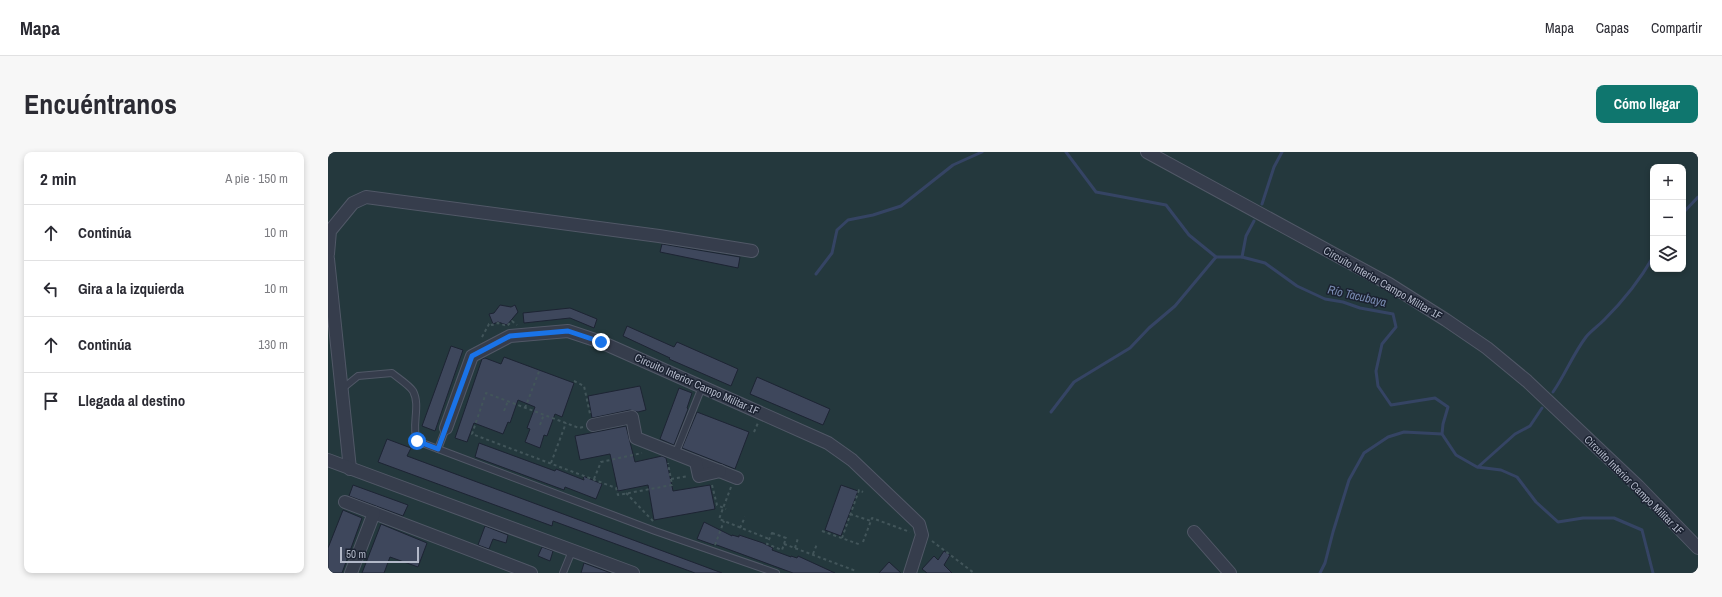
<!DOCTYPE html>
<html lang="es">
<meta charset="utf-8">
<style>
body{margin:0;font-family:"Archivo Narrow",sans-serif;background:#f7f7f7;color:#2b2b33}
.controls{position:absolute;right:12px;top:12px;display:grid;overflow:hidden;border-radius:8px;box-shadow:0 2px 6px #0003}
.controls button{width:36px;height:36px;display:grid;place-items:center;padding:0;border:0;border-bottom:1px solid #e1e1e2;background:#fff;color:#2b2b33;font:20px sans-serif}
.scale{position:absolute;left:12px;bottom:10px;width:79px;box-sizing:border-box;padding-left:4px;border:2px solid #b2b8c8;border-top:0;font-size:11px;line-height:14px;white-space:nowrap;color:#b2b8c8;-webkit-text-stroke:3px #1b2231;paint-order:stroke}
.stop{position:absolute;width:12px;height:12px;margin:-9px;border:3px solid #1a73e8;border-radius:50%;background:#fff}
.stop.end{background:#1a73e8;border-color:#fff;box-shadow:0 1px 4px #0008}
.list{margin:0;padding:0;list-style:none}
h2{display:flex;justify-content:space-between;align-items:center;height:52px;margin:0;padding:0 16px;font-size:17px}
h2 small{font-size:13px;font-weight:400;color:#7c7c81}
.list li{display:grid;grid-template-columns:26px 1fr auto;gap:12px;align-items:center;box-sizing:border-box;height:56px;padding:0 16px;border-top:1px solid #e1e1e2}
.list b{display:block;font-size:15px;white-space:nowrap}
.list em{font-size:13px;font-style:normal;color:#7c7c81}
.icon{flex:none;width:22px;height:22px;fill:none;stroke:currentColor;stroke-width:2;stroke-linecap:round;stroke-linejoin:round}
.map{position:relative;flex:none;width:1370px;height:421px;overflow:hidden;border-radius:8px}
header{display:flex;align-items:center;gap:24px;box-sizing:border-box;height:56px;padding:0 20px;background:#fff;border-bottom:1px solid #e1e1e2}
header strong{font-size:19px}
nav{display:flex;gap:22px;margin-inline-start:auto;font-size:14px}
.intro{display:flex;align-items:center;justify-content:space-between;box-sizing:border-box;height:96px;padding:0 24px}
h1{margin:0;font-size:28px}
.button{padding:10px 18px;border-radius:8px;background:#0f766e;color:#fff;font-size:14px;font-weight:700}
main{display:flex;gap:24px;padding:0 24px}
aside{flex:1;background:#fff;border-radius:8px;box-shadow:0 2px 6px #0003}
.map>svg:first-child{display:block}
.green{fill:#24383d;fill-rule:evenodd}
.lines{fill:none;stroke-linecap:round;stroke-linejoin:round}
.stream{stroke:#354464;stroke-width:3}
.building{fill:#3e475c;stroke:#1d2433}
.lane-casing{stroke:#515867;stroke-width:8}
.street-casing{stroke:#515867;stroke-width:14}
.path{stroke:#42555a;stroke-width:2;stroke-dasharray:3 3;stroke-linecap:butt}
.lane{stroke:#363d4c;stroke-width:6}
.street{stroke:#363d4c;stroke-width:12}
.route{stroke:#1a73e8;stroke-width:5}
.labels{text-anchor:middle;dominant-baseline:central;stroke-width:3;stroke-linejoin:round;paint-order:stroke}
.street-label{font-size:11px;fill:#b2b8c8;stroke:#1b2231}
.water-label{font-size:12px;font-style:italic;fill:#798bb1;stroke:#1b2231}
</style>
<header>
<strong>Mapa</strong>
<nav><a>Mapa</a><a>Capas</a><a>Compartir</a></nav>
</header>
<div class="intro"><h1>Encuéntranos</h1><a class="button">Cómo llegar</a></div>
<main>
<aside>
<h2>2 min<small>A pie · 150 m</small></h2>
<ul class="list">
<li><svg class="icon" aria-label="ahead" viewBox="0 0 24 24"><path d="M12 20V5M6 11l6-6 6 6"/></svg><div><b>Continúa</b></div><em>10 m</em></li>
<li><svg class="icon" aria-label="left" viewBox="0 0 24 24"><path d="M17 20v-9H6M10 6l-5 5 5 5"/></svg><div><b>Gira a la izquierda</b></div><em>10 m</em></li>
<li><svg class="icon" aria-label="ahead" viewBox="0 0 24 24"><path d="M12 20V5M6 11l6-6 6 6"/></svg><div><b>Continúa</b></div><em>130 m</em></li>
<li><svg class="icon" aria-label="arrive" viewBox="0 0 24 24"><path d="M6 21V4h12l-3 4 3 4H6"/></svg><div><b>Llegada al destino</b></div></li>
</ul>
</aside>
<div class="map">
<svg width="1370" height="421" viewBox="0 0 1370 421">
<rect width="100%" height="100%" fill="#222b3c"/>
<path class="green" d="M 0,0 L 1370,0 L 1370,421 L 0,421 ZM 1325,15 L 1355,15 L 1355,117 L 1325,117 Z"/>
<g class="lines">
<g class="stream">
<path d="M 738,0 L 768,40 L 838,53 L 861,83 L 888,105 L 914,105 L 937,111 L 969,134 L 997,147 L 1015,150 L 1032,156 L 1065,162 L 1068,175 L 1054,192 L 1048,219 L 1050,234 L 1063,253 L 1107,246 L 1120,255 L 1115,272 L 1114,282 L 1128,303 L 1149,315 L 1173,318 L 1189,325 L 1208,350 L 1230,370 L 1255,366 L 1286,366 L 1314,378 L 1325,421"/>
<path d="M 934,52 L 946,15 L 954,0"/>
<path d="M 1355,61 L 1370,45"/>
<path d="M 914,105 L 918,84 L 926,69"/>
<path d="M 488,122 L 504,101 L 509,78 L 520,68 L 545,63 L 573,54 L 625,13 L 654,0"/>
<path d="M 1225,240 C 1237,223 1245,202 1258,185 C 1263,179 1270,174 1276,168 C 1295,149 1312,128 1325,105"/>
<path d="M 723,260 L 746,230 L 802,196 L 821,176 L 847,154 L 888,105"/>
<path d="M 1150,315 L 1187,282 L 1202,274 L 1214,256"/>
<path d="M 992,421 L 997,411 L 1005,380 L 1021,328 L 1036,301 L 1060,285 L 1076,280 L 1114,282"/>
</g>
</g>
<g class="building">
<path d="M 334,92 L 412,105 L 410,116 L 332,100 Z"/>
<path d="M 172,153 L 183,155 L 187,153 L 190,160 L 179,173 L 170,170 L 165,172 L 161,162 L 166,161 Z"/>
<path d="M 242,156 L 269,167 L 266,176 L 242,166 L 196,171 L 195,161 Z"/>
<path d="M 299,174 L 346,195 L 349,190 L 410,217 L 403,234 L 341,207 L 342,206 L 295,184 Z"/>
<path d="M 123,194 L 135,198 L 107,279 L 94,274 Z"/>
<path d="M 176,205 L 246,231 L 234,265 L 227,262 L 219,284 L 216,283 L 212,296 L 197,290 L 202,277 L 199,276 L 207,255 L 190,248 L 182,271 L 180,270 L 175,282 L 146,271 L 139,290 L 127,286 L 154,207 L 157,206 L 173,212 Z"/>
<path d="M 429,225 L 502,257 L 495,273 L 422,242 Z"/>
<path d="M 312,234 L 318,258 L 310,260 L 302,258 L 264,266 L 260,244 Z"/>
<path d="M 351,236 L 364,241 L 359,256 L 360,257 L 346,293 L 332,287 Z"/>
<path d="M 369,260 L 421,280 L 407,317 L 354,296 Z"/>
<path d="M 298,274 L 307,310 L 334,304 L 338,306 L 345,339 L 382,333 L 387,357 L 326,368 L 320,333 L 290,339 L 282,302 L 252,308 L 247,284 Z"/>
<path d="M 59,287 L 83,296 L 79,304 L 394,421 L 367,421 L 225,369 L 224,374 L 50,310 Z"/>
<path d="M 151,291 L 227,319 L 228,317 L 256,328 L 255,324 L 274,332 L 268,347 L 237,335 L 236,338 L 147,305 Z"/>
<path d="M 25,333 L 80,353 L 75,364 L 21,344 Z"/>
<path d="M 513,333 L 530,339 L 513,384 L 497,378 Z"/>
<path d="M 15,358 L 34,366 L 14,421 L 0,421 L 0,396 Z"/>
<path d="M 376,370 L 404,384 L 404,383 L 411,385 L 411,383 L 435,391 L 445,396 L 444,398 L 463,405 L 463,404 L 469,406 L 470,404 L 507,421 L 465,421 L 386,392 L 386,393 L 369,387 Z"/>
<path d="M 53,372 L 99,391 L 90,415 L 62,405 L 56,421 L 34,421 Z"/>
<path d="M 157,374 L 180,383 L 178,391 L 165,387 L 161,397 L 150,393 Z"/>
<path d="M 214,395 L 225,399 L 222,409 L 210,404 Z"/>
<path d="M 616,399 L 622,403 L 616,413 L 624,421 L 599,421 L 594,417 L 606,404 L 610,408 Z"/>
<path d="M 561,410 L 573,421 L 551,421 Z"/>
<path d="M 256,411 L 283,421 L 253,421 Z"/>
</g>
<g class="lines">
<defs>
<g id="lane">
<path d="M 14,237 L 30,224 L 64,221 C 70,226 81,233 85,239 C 93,254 83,273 89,289 L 110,297"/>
<path d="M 118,276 L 110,297 L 327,379 L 448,421"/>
<path d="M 350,295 L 374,235"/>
<path d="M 235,421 L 244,399"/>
</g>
<g id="street">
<path d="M 819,0 L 1061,132 L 1118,168 L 1159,196 L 1199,229 L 1310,334 L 1370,396"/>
<path d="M 0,102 L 2,79 L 25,51 L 38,45 L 331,84 L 424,99"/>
<path d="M 0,107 L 22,317"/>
<path d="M 265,273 L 304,265 L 308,286 L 409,326"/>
<path d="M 118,276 L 144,204 L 182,184 L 240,179 L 273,190 L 500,291 L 524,308 L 591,372 L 594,383 L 582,421"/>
<path d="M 0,308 L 305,421"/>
<path d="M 368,310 L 371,324 L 392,319"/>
<path d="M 17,350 L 203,421"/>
<path d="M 866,380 L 902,421"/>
<path d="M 23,421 L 46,361"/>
</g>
</defs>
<use href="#lane" class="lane-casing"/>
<use href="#street" class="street-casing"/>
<g class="path">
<path d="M 154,185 L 161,172 L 163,171 L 164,173 L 170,171 L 179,174 L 184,169 L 189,173"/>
<path d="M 246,229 L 256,234 L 262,262"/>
<path d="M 197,256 L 212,217"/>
<path d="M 176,259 L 180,249"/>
<path d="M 212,273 L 216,262"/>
<path d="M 255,275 L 251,276 L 158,241 L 144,282 L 288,336 L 290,343 L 344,333 L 340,311"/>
<path d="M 426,280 L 430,271"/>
<path d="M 223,311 L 238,271"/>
<path d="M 266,327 L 273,310 L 314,301"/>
<path d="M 343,327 L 360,324"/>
<path d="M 384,333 L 389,353 L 398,357"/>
<path d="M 403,335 L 391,367 L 441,387"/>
<path d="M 298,341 L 325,369"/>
<path d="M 522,362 L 543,369"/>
<path d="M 412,376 L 417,365"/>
<path d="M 494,379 L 533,393"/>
<path d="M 444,381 L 458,386 L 454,398 L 439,392 Z"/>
<path d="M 514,386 L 531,338 L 535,340"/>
<path d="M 604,389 L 646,421"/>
<path d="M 535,390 L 544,366 L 582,380"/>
<path d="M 456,392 L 528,419"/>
<path d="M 387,393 L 396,369"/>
<path d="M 467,396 L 470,386"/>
<path d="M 485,402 L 489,392"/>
</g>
<use href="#lane" class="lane"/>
<use href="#street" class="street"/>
</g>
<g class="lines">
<path class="route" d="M 89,289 L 110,297 L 144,204 L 182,184 L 240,179 L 273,190"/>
</g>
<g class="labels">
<g class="street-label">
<text transform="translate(1055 131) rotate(30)">Circuito Interior Campo Militar 1F</text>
<text transform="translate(369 232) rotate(24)">Circuito Interior Campo Militar 1F</text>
<text transform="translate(1306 333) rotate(45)">Circuito Interior Campo Militar 1F</text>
</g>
<g class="water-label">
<text transform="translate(1029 144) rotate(13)">Río Tacubaya</text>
</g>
</g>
</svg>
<div class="controls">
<button>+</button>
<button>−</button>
<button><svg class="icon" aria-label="layers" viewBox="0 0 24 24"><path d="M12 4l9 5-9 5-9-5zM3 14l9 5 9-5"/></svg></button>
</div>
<div class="scale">50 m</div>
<div class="stop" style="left:89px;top:289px"></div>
<div class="stop end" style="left:273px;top:190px"></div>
</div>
</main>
